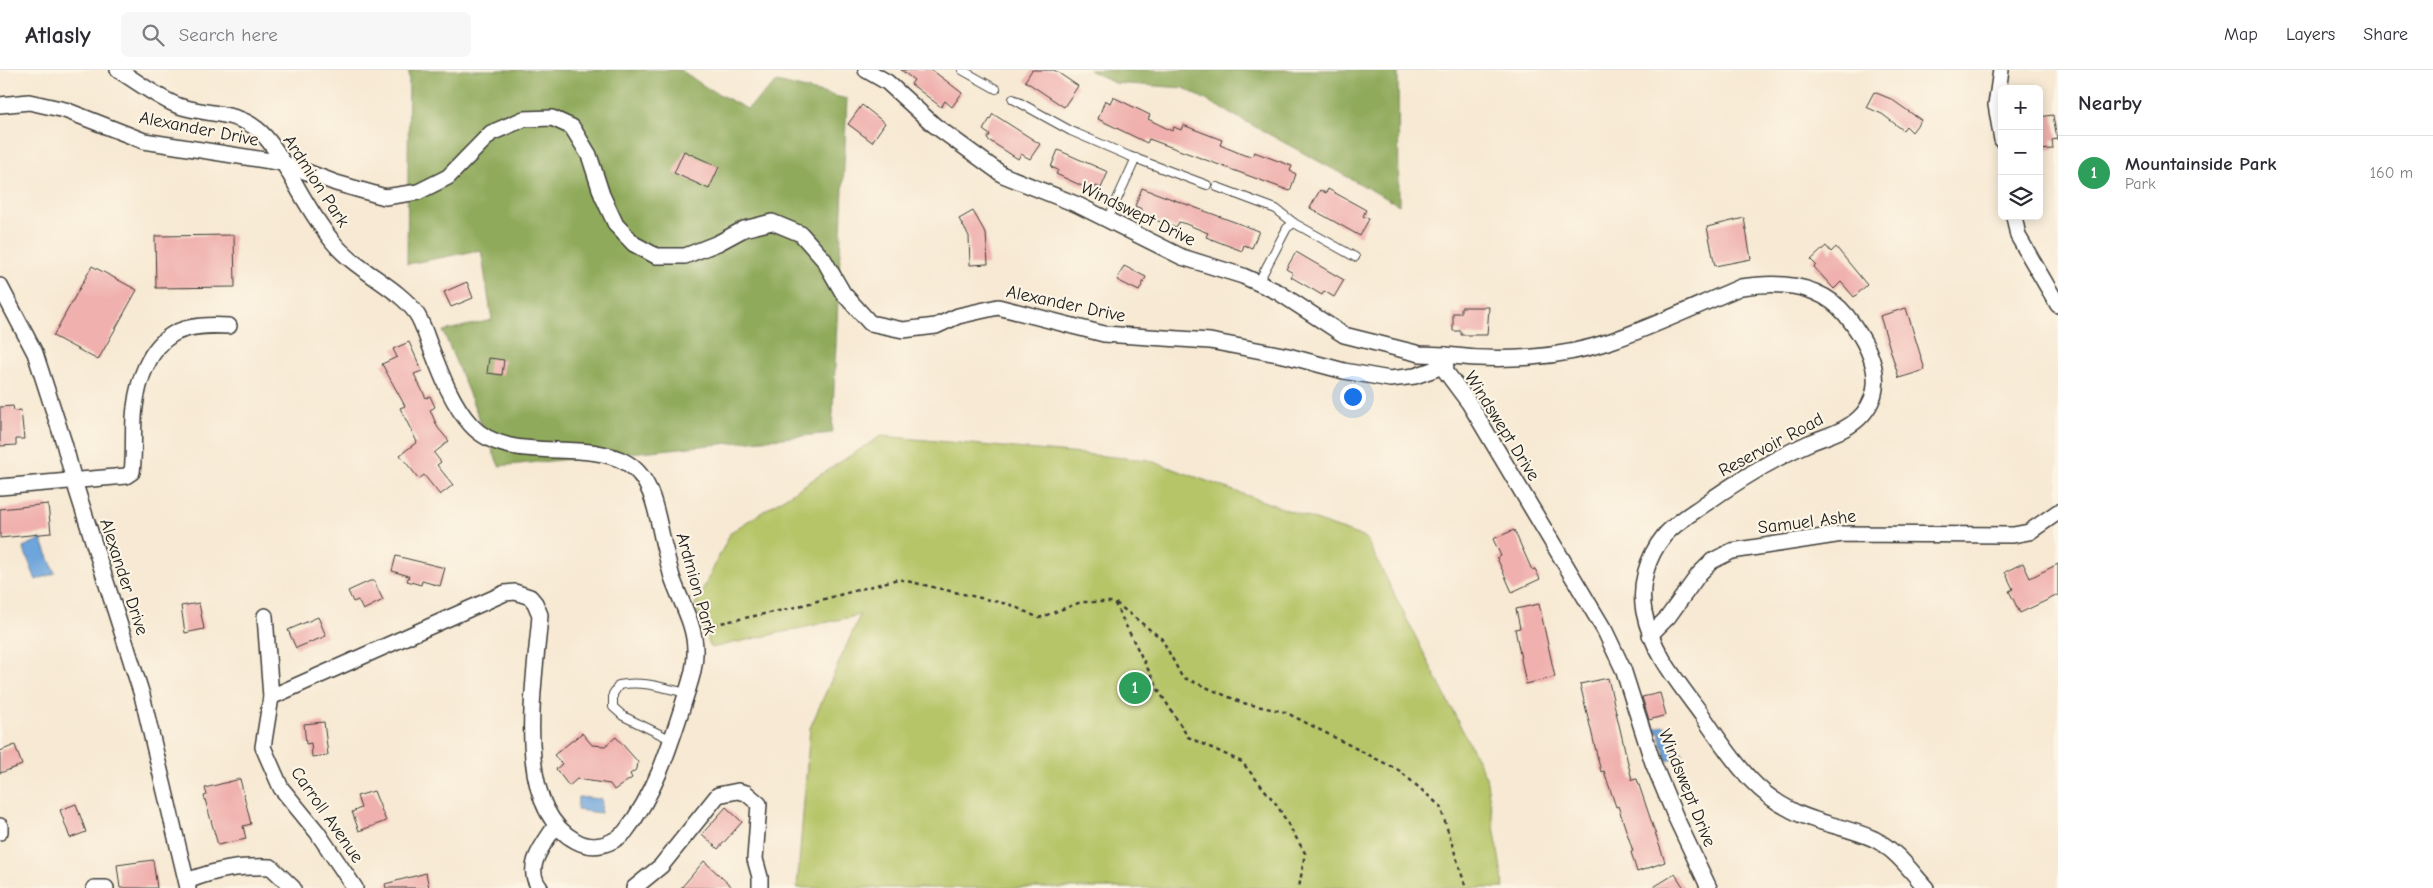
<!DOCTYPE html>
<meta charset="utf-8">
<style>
body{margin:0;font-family:"Comic Neue",sans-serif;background:#f7f7f7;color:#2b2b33}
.controls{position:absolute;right:15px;top:15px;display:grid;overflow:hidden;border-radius:8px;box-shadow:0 2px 12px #0003}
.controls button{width:45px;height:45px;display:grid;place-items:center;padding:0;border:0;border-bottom:1px solid #e1e1e2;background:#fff;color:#2b2b33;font:25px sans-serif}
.you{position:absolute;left:1352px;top:326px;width:18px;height:18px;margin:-12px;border:4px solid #fff;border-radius:50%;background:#1a73e8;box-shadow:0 0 0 8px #1a73e833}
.badge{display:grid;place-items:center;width:32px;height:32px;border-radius:50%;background:#ea580c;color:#fff;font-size:16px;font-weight:700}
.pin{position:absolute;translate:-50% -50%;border:2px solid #fff;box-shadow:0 1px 5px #0006}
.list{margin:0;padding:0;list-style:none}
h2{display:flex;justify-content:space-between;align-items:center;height:65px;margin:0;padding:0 20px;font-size:21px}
h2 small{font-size:16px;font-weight:400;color:#7c7c81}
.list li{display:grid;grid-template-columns:32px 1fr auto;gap:15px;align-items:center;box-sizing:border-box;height:75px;padding:0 20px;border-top:1px solid #e1e1e2}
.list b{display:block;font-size:19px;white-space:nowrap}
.list p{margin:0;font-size:16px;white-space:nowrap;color:#7c7c81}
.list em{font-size:16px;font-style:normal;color:#7c7c81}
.icon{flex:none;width:28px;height:28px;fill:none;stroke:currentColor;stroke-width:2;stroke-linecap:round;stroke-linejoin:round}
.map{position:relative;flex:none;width:2058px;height:818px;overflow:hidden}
header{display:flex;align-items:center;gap:30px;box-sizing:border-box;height:70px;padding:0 25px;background:#fff;border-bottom:1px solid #e1e1e2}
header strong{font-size:24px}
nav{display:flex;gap:28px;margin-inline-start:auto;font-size:18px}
.search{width:350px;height:45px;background:#f7f7f7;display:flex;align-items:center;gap:12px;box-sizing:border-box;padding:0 18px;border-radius:8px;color:#7c7c81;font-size:19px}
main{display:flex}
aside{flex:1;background:#fff}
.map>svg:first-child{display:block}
.green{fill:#b6c568;stroke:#697042}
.forest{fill:#90aa5c;stroke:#56633c}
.water{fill:#6ea5dc;stroke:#45607c}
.building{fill:#f0b1ae}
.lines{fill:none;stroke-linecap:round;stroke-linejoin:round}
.lane-casing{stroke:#3d3b37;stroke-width:10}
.street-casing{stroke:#3d3b37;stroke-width:18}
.path{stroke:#3d3b37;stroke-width:2.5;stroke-dasharray:4 4;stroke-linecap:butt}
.lane{stroke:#fff;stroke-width:8}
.street{stroke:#fff;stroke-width:15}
.labels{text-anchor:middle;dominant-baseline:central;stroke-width:4.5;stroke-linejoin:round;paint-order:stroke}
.street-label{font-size:18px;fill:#1c1c1c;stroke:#fcf5e5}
</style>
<header>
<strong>Atlasly</strong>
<div class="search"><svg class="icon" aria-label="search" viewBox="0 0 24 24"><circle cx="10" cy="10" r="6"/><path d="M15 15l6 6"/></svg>Search here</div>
<nav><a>Map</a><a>Layers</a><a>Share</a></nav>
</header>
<main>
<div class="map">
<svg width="2058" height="818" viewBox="0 0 2058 818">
<rect width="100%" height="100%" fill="#fcf5e5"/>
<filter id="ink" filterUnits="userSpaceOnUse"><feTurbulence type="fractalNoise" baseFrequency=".02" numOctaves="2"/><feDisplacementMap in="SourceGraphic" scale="10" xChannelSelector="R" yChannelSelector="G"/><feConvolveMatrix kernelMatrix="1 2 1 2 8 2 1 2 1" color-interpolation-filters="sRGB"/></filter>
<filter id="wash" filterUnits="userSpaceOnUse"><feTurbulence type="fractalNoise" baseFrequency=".0096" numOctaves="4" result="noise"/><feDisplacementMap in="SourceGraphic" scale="20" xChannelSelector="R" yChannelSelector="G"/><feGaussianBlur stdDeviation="1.12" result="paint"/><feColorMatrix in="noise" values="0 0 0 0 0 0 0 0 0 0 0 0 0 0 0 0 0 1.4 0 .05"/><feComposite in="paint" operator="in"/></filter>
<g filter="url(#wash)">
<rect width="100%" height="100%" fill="#f7e9d3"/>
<path class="green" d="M 881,366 L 1148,390 L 1366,468 L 1486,707 L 1504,818 L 797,818 L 810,658 L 860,545 L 711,578 L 695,535 L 731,462 Z"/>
<g class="forest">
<path d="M 409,0 L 681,0 L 704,16 L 747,39 L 777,12 L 847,29 L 832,363 L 499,396 L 443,261 L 492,250 L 481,180 L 407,194 Z"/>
<path d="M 1089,0 L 1398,0 L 1399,135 L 1184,18 L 1114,13 Z"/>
</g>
<g class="water">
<path d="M 41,469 L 55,503 L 36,510 L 23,477 Z"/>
<path d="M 1664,656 L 1671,659 L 1679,682 L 1682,682 L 1683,686 L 1667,691 L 1659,662 L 1655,662 L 1654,658 Z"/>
<path d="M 578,727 L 602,729 L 601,743 L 577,740 Z"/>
</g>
<g id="blocks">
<g class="building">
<path d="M 901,0 L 932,0 L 962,23 L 952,37 L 945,31 L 941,37 L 911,14 L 914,10 Z"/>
<path d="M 1032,0 L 1054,0 L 1078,16 L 1064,37 L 1025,11 Z"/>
<path d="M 1874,22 L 1891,29 L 1921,50 L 1912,62 L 1906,56 L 1903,60 L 1882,44 L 1866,37 Z"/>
<path d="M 1113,27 L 1150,45 L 1148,49 L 1172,61 L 1174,57 L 1181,60 L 1183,55 L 1222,70 L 1220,75 L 1244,85 L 1252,87 L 1254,82 L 1292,96 L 1290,101 L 1296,104 L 1290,121 L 1149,69 L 1147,73 L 1098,49 L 1105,30 L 1110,33 Z"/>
<path d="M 862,35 L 885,53 L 872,72 L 848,54 Z"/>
<path d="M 993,44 L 1040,74 L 1030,89 L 1021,84 L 1018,89 L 987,69 L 990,65 L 983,60 Z"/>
<path d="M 2053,45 L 2057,69 L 2052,70 L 2053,79 L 2039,80 L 2039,47 Z"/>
<path d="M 1058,80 L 1108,102 L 1101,118 L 1096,116 L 1093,121 L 1056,104 L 1058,100 L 1051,97 Z"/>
<path d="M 684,81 L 719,97 L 709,119 L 674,103 Z"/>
<path d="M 1142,118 L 1259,161 L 1252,178 L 1244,175 L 1242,181 L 1206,167 L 1208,163 L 1186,154 L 1179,152 L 1176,158 L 1140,144 L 1142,139 L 1135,136 Z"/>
<path d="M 1328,119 L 1366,140 L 1363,146 L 1369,149 L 1360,166 L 1310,138 L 1320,120 L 1326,123 Z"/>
<path d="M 973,141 L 986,164 L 988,194 L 970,195 L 969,166 L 959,149 Z"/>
<path d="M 1744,148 L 1751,189 L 1715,196 L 1707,157 Z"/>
<path d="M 234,165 L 235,217 L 156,218 L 155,166 Z"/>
<path d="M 1826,176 L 1831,182 L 1836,177 L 1867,215 L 1854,227 L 1841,212 L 1834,219 L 1814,197 L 1816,195 L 1811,190 Z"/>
<path d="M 1296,182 L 1344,210 L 1334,227 L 1324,221 L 1322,225 L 1291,207 L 1293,203 L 1286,199 Z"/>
<path d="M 92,196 L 137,220 L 98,290 L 53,266 Z"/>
<path d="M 1124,196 L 1146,207 L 1139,221 L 1117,210 Z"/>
<path d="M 467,212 L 473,228 L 451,237 L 444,222 Z"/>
<path d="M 1461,237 L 1489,237 L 1487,265 L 1461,265 L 1461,261 L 1453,261 L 1453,243 L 1461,243 Z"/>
<path d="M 1906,238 L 1925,300 L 1899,308 L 1880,246 Z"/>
<path d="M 409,272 L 422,301 L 414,304 L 426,328 L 430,326 L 435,337 L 430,340 L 438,358 L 449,371 L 434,383 L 441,392 L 437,395 L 453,415 L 440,425 L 424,405 L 419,409 L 400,385 L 417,372 L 400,338 L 405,336 L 382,294 L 397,287 L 393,279 Z"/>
<path d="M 489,288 L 504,290 L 502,305 L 487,303 Z"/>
<path d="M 13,336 L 14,341 L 21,340 L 24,369 L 16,369 L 16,375 L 0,376 L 0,337 Z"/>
<path d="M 48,434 L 51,463 L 0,468 L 0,439 Z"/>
<path d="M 1514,460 L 1532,500 L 1535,499 L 1540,509 L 1512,522 L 1497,488 L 1501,486 L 1493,469 Z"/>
<path d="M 396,486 L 445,498 L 440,516 L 422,511 L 421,515 L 407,511 L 409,506 L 392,501 Z"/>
<path d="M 2023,493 L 2030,508 L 2058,494 L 2058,525 L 2020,543 L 2009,521 L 2013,519 L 2005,502 Z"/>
<path d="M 370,511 L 374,511 L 383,530 L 363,540 L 358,530 L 353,532 L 348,521 Z"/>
<path d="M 199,533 L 204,559 L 185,563 L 181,536 Z"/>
<path d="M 1539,534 L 1555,607 L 1526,614 L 1515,559 L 1520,558 L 1516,539 Z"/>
<path d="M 318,547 L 326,566 L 296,578 L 288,560 Z"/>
<path d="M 1608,608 L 1632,710 L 1637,709 L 1665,792 L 1637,802 L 1631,782 L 1633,781 L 1618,736 L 1616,737 L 1604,701 L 1601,702 L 1580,614 Z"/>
<path d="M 1660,623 L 1666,645 L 1649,650 L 1642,627 Z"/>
<path d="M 324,652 L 328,685 L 312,687 L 311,673 L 306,674 L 304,654 Z"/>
<path d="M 582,663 L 592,675 L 605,676 L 616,667 L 638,692 L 637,699 L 630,704 L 632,708 L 614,720 L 610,714 L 577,709 L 569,716 L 556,699 L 562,694 L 554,685 Z"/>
<path d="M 15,675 L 22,695 L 0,703 L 0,681 Z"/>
<path d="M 240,709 L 251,754 L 243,756 L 246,769 L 218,775 L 204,726 L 207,725 L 205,718 Z"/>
<path d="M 374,721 L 386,751 L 359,761 L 352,742 L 361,738 L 357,726 Z"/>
<path d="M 76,734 L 86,762 L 70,768 L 60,740 Z"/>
<path d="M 726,737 L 742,752 L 718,779 L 702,764 Z"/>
<path d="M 153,790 L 157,818 L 120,818 L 117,795 Z"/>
<path d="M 704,791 L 733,818 L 681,818 Z"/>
<path d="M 426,803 L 429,818 L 386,818 L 385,814 Z"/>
<path d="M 1675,804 L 1684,818 L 1652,818 Z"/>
</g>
</g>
</g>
<g filter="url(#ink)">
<use href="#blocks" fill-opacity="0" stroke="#3d3b37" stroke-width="1"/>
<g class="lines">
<defs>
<g id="lane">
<path d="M 962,0 L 996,19"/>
<path d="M 1013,29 L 1071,61 L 1129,86 L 1207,115"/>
<path d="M 1217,117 L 1276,139 L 1294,153"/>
<path d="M 1108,149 L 1136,88"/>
<path d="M 1258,213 L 1287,158 L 1294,153 L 1355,187"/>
<path d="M 672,670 L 623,646 L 613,637 L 613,624 L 619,615 C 642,610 664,618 687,623"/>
</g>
<g id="street">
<path d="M 118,0 C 138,12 158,28 179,36 C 205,45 235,41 257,59 C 272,71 282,91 292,108 C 304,130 317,152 333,172 C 355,200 398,217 416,243 C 423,253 426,266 431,278 C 441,304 452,334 471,355 C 508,396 583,367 627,393 C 654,409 657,448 664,476 C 667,486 669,497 672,507 C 680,531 695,554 695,580 C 696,600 687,620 682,638 C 668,682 654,725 625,762 C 612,774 594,781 576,771 C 510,736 536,606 540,545 L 535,533 L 530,527 L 515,522 L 505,523 L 271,627"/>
<path d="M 866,0 L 887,12 L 934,55 L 1003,105 L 1078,135 L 1182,187 L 1243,206 L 1278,222 L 1344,265 L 1420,284 L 1445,285 L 1446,302 L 1469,333 L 1605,561 L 1623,599 L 1653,693 L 1676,748 L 1709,818"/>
<path d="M 2001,0 L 1996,35 L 2002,70"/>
<path d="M 0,35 L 29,32 L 65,40 L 144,71 L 283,93 L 336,113 L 385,127 L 418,122 L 448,107 L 491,63 L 524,49 L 552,48 L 572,57 L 589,85 L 602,125 L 616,155 L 634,174 L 656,186 L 685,186 L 718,173 L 744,159 L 772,152 L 801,164 L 824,190 L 843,223 L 870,253 L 903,260 L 936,256 L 958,246 L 998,237 L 1104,264 L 1210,271 L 1288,286 L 1344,301 L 1390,309 L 1415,306 L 1435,299 L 1445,285 C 1499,292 1559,289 1611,271 C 1655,256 1698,235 1741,217 C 1779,211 1821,214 1846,245 C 1868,273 1890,312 1863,344 C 1848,361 1828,365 1809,373 C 1770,390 1736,412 1702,436 C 1689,445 1674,454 1664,466 C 1647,487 1639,515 1644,542 C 1652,582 1678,612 1702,645 C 1717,667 1732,690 1751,710 C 1763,723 1777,733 1793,741 C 1818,754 1848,757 1874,769 C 1896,780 1910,800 1926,818"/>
<path d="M 2014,146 L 2018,166 L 2058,235"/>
<path d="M 0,216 L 35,283 L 64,373 L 74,411 L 142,625 L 188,818"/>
<path d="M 0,417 L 126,406 L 132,402 C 135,380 132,358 135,337 C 138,311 149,278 173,264 C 189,255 210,255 229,256"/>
<path d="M 265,546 L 271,627 L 263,677 L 281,718 L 317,762 L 355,818"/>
<path d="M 1650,565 L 1668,547 L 1699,504 L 1712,491 L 1732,481 L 1842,464 L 2013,465 L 2029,462 L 2058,442"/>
<path d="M 0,756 L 0,762"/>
<path d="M 187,811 C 218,799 238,796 271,797 L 293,818"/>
<path d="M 94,818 L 106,818"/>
<path d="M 540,818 C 523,797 544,774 556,755"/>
<path d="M 634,818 L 661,796 L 718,725 L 738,721 L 746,723 L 759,734 L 755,789 L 760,807 L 760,818"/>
</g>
</defs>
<use href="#lane" class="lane-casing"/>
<use href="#street" class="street-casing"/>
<g class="path">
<path d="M 1116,533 L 1162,569 L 1182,607 L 1243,633 L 1285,642 L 1400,701 L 1440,736 L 1466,818"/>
<path d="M 706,556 L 788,539 L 898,509 L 1011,535 L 1039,548 L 1081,532 L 1114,532 L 1159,621 L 1188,667 L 1242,692 L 1277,735 L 1305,783 L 1299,818"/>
</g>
<use href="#lane" class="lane"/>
<use href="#street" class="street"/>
</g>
</g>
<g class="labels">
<g class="street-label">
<text transform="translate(199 59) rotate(11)">Alexander Drive</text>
<text transform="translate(316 111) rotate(57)">Ardmion Park</text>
<text transform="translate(1138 144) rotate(26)">Windswept Drive</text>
<text transform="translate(1066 234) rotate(12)">Alexander Drive</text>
<text transform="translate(1502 356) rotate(58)">Windswept Drive</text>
<text transform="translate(1771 375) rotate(-28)">Reservoir Road</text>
<text transform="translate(1807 452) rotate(-7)">Samuel Ashe</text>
<text transform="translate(124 507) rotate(72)">Alexander Drive</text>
<text transform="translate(696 514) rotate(74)">Ardmion Park</text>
<text transform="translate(1687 718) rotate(68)">Windswept Drive</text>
<text transform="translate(327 745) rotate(55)">Carroll Avenue</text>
</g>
</g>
</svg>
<div class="controls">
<button>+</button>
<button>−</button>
<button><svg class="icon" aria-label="layers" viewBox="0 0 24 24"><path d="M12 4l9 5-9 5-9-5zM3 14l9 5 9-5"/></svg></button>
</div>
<div class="you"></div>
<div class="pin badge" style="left:1135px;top:618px;background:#2e9e5b">1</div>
</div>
<aside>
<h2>Nearby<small></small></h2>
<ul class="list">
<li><span class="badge" style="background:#2e9e5b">1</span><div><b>Mountainside Park</b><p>Park</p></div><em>160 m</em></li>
</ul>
</aside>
</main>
